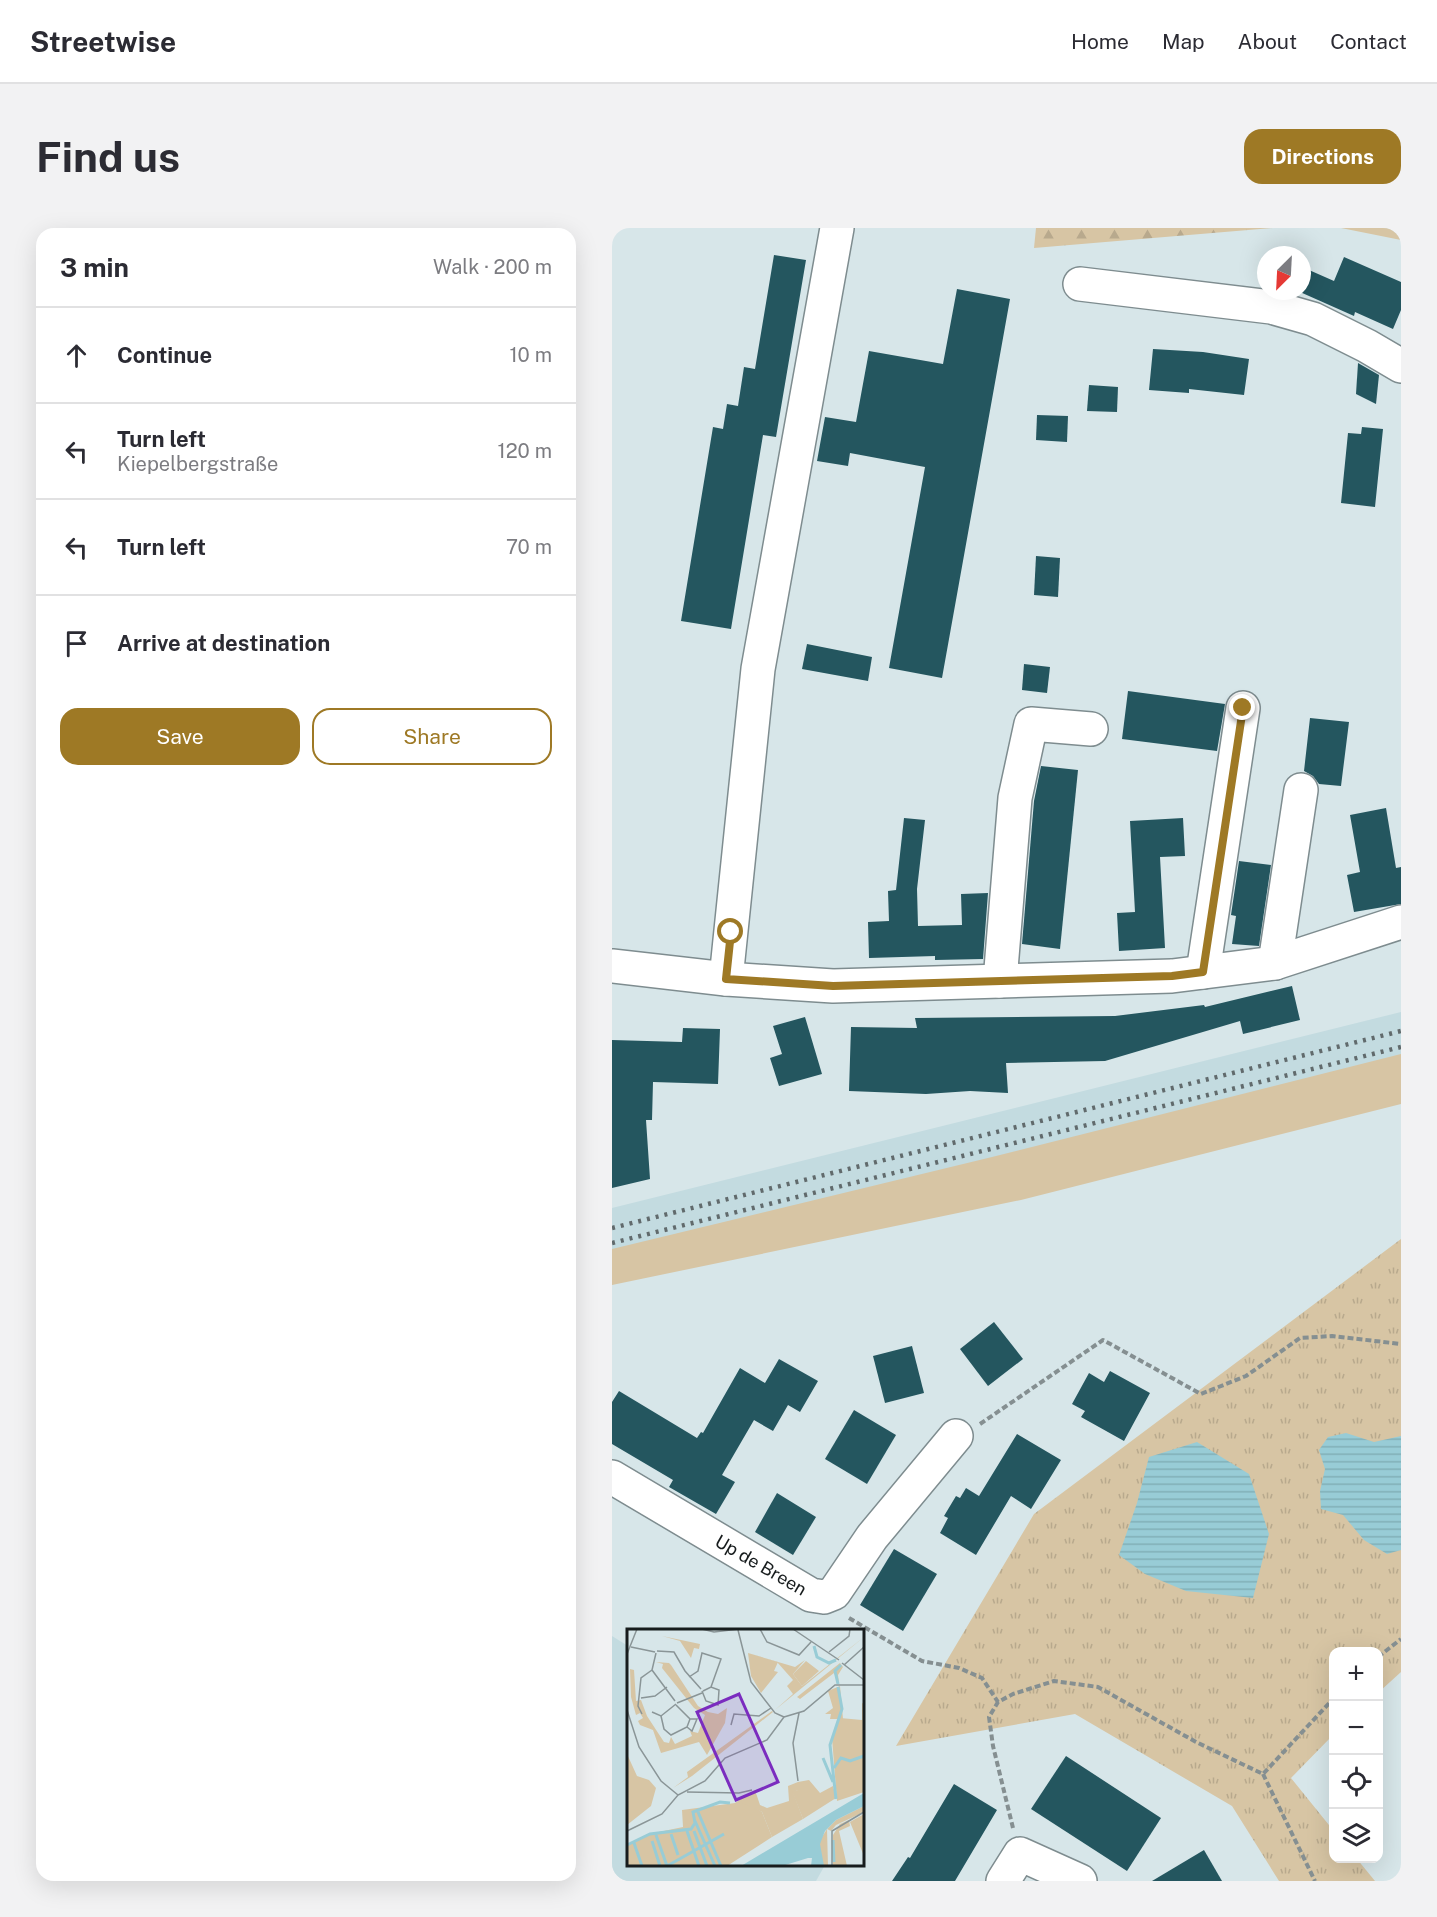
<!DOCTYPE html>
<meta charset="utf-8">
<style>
body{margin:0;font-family:"Public Sans",sans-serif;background:#f2f2f3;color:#2b2b33}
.controls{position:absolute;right:18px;bottom:18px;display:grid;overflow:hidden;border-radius:12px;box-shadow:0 6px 24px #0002}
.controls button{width:54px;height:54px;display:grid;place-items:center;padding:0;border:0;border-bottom:2px solid #e1e1e2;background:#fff;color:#2b2b33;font:30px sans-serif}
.compass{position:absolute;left:645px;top:18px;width:54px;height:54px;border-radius:50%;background:#fff;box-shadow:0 6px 24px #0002;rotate:204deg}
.stop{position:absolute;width:18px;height:18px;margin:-14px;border:4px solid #9e7925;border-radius:50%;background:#fff}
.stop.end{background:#9e7925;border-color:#fff;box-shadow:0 2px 6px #0008}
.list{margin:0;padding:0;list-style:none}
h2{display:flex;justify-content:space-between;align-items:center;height:78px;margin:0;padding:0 24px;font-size:26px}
h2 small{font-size:20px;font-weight:400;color:#7c7c81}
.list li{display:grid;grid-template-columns:39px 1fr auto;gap:18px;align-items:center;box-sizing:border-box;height:96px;padding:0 24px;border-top:2px solid #e1e1e2}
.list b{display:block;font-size:22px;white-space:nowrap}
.list p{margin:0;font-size:20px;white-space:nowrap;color:#7c7c81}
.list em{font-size:20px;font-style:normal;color:#7c7c81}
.actions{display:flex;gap:12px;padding:18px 24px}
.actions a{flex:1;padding:14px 0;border:2px solid #9e7925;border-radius:18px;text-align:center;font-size:21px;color:#9e7925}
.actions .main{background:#9e7925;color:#fff}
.icon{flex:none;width:33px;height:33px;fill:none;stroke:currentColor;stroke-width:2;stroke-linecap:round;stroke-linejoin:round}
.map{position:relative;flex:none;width:789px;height:1653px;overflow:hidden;border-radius:18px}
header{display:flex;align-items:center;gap:36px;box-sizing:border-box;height:84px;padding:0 30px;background:#fff;border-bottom:2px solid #e1e1e2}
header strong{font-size:28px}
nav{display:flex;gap:33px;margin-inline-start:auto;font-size:21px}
.intro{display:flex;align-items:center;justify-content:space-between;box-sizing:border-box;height:144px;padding:0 36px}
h1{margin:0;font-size:42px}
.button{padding:15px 27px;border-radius:18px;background:#9e7925;color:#fff;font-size:21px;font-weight:700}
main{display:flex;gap:36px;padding:0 36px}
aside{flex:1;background:#fff;border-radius:18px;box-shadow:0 6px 24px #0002}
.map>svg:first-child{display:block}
.built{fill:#c3dbe0}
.green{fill:#d7c5a4}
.forest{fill:url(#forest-firs)}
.park{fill:url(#park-tufts)}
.water{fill:url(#water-rules)}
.building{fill:#24565f}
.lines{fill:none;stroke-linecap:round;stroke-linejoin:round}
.minor-casing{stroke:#7e8c8f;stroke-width:36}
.path{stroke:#858f91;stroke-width:4;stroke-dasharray:6 3;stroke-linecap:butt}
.minor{stroke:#fff;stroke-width:33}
.rail{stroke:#616a6c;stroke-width:4.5;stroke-dasharray:3 6;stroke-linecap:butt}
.route{stroke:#9e7925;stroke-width:8}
.labels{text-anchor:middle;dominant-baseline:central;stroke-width:6;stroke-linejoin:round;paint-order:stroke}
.street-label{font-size:18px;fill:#171c1d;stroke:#fff}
.inset-river{fill:none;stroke:#98ccd6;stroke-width:3}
.inset-road{fill:none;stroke:#8a9597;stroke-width:1.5}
.view{fill:#7b2cbf;fill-opacity:0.15;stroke:#7b2cbf;stroke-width:3}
.inset-edge{fill:none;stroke:#171c1d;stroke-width:3}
</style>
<header>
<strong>Streetwise</strong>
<nav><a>Home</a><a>Map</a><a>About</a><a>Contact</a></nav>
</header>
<div class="intro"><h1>Find us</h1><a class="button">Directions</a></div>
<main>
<aside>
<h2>3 min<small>Walk · 200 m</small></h2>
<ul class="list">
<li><svg class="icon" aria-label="ahead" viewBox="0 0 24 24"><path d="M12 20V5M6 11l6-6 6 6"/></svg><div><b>Continue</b></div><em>10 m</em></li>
<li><svg class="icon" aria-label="left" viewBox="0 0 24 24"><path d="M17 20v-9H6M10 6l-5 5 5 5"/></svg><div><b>Turn left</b><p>Kiepelbergstraße</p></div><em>120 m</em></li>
<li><svg class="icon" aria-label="left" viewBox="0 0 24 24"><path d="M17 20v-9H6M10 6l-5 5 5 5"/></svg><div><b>Turn left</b></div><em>70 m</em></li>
<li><svg class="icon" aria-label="arrive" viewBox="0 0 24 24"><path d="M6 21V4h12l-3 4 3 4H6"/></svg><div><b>Arrive at destination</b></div></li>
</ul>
<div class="actions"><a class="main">Save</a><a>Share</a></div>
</aside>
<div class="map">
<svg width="789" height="1653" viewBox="0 0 789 1653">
<defs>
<pattern id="forest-firs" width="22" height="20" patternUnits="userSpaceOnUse" patternTransform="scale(1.5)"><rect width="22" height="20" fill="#d7c5a4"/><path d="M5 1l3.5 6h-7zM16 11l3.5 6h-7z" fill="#b8a98d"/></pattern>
<pattern id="park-tufts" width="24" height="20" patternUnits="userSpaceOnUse" patternTransform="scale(1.5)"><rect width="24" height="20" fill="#d7c5a4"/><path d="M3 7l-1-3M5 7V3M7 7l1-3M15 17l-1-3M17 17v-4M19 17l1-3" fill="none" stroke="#b8a98d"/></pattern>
<pattern id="water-rules" width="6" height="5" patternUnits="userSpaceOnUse" patternTransform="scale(1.5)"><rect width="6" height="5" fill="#98ccd6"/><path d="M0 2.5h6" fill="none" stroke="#82afb7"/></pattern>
</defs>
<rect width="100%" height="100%" fill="#d7e6e9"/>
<g class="built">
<path d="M 789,784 L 789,838 L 0,1032 L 0,980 Z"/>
<path d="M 0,1408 L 16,1418 L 16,1636 L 213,1637 L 204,1653 L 0,1653 Z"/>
</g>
<g class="green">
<path d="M 729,0 L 789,0 L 789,12 Z"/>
<path d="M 789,826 L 789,876 L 409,972 L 0,1057 L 0,1021 L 380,929 Z"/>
</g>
<path class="forest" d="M 424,0 L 661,0 L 422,20 Z"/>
<path class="park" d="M 789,1011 L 789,1444 L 767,1464 L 766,1424 L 722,1424 L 721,1507 L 679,1550 L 721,1602 L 722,1630 L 745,1631 L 763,1653 L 667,1653 L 620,1578 L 463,1486 L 284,1518 L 422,1286 Z"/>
<g class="water">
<path d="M 734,1205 L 762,1214 L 789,1208 L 789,1322 L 775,1326 L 752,1312 L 731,1287 L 709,1281 L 708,1263 L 713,1241 L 707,1222 L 716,1209 Z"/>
<path d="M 585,1214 L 637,1246 L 657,1306 L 641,1370 L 574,1363 L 533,1346 L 507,1327 L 525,1275 L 537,1229 Z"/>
</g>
<g class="building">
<path d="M 162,27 L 194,32 L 164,209 L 151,207 L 119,401 L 69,393 L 101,199 L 111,201 L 115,176 L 126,178 L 132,139 L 143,141 Z"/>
<path d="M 732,29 L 789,54 L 789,82 L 781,101 L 743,84 L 742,88 L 688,64 L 690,63 L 690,58 L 697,42 L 722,53 Z"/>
<path d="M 345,61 L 398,71 L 330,450 L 277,440 L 313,239 L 238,225 L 236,238 L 205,233 L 213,189 L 244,194 L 257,123 L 331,136 Z"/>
<path d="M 541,121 L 591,124 L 637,131 L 632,167 L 577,161 L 577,165 L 537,162 Z"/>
<path d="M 746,135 L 767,147 L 764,176 L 744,166 Z"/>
<path d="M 477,157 L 506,159 L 505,184 L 475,183 Z"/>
<path d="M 425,187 L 456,188 L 455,214 L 424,212 Z"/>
<path d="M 750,199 L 771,201 L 763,279 L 729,275 L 736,205 L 749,206 Z"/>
<path d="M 424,328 L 448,330 L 446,369 L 422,367 Z"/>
<path d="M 195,416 L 260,429 L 256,453 L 190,441 Z"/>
<path d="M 412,436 L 438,439 L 435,465 L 410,462 Z"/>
<path d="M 516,463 L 613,476 L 605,523 L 510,511 Z"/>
<path d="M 698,490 L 737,494 L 729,558 L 707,556 L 701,548 L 692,543 Z"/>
<path d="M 429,538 L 466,542 L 448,721 L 410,716 L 422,573 Z"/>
<path d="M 774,580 L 784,640 L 789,639 L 789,676 L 742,684 L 735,647 L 748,644 L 738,587 Z"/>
<path d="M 292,590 L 313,592 L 305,661 L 306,698 L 350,697 L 349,666 L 376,665 L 371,731 L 323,732 L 323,728 L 257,730 L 256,694 L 277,693 L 276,663 L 284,662 Z"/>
<path d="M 571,590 L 573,628 L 548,629 L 553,720 L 507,723 L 505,685 L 523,684 L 518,593 Z"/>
<path d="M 627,633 L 659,637 L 647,718 L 620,716 L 624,688 L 619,687 Z"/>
<path d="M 680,758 L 688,792 L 631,806 L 628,793 L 493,833 L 394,835 L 396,865 L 358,863 L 314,866 L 237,863 L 239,799 L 305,800 L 303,790 L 503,788 L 592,777 L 593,779 Z"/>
<path d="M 193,789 L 210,846 L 167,858 L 158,830 L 170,826 L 161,798 Z"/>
<path d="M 71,800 L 108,801 L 106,856 L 41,854 L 40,892 L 34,892 L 38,951 L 0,960 L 0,812 L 70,814 Z"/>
<path d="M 382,1094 L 411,1131 L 376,1158 L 348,1121 Z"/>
<path d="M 300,1118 L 312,1165 L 273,1175 L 261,1128 Z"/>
<path d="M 167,1131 L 206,1153 L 188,1184 L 176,1177 L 161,1203 L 142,1192 L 110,1247 L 123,1254 L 104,1286 L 57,1259 L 61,1252 L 0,1216 L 0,1174 L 7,1163 L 85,1210 L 89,1204 L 91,1205 L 128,1140 L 153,1155 Z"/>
<path d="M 498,1143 L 538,1165 L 512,1213 L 469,1189 L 473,1183 L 460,1176 L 477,1145 L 492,1154 Z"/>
<path d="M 242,1182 L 284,1207 L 255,1256 L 213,1231 Z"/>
<path d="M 405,1206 L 449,1232 L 419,1281 L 399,1268 L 364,1327 L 328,1305 L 336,1290 L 332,1288 L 344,1268 L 348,1270 L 354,1260 L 367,1268 Z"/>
<path d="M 165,1265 L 204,1289 L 181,1327 L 143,1304 Z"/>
<path d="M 282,1321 L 325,1346 L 291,1403 L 248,1377 Z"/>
<path d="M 454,1528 L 549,1590 L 515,1643 L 419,1581 Z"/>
<path d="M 342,1556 L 385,1582 L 343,1653 L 280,1653 L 296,1629 L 298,1630 Z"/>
<path d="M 592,1622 L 610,1653 L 540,1653 Z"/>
</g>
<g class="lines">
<defs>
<g id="minor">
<path d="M 468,56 L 659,79 L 701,91 L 755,118 L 789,138"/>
<path d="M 663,735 L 689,562"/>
<path d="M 0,738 L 114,751 L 221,758 L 560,748 L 663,735 L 789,694"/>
<path d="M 591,744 L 631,480"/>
<path d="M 114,751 L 146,441 L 225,0"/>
<path d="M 388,753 L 403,570 L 419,496 L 479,501"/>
<path d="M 0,1249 L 199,1367 L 212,1369 L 222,1365 L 260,1309 L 344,1208"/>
<path d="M 391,1653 L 408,1626 L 468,1653"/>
</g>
</defs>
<use href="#minor" class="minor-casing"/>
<g class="path">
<path d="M 368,1196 L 491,1112 L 589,1166 L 634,1148 L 688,1110 L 720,1108 L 789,1116"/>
<path d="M 237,1390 L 310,1433 L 347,1440 L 370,1450 L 386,1474"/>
<path d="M 766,1429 L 789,1411"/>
<path d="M 651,1546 L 703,1653"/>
<path d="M 401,1600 L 381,1518 L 377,1489 L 386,1474 L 401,1466 L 442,1453 L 486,1459 L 584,1514 L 651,1546 L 722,1470"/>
</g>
<use href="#minor" class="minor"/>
<g class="rail">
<path d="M 0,1000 L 789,803"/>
<path d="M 0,1015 L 789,819"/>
</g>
</g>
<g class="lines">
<path class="route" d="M 119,704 L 114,751 L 221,758 L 560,748 L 591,744 L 631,480"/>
</g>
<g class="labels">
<g class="street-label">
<text transform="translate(149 1337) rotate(30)">Up de Breen</text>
</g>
</g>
<g transform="translate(15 1401)">
<rect width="237" height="237" fill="#d7e6e9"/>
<path d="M 35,7 L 73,15 L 72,20 L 67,19 L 64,29 L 53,12 ZM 121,24 L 151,33 L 147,42 L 151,43 L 134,64 L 124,47 ZM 179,32 L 192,42 L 175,57 L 166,45 ZM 235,74 L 237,75 L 237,163 L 210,172 L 205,109 L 213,89 L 235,91 ZM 145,82 L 146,83 L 65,147 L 46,159 L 61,148 L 60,143 ZM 114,170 L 135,183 L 145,208 L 100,237 L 0,237 L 0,216 L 22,205 L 56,198 L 55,181 L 108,174 ZM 237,177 L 237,183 L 209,196 L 204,202 L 200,200 L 209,191 ZM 237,185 L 237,227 L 223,193 ZM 222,191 L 223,197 L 212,202 L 220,237 L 206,237 L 206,206 L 213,195 Z" fill="#d7c5a4"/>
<path d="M 237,8 L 148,81 L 166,65 L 160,57 L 166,51 L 150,33 L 121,24 L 168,38 L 178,31 L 166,45 L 175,57 ZM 213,34 L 216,38 L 211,46 L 212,54 L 207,44 L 173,70 L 170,68 ZM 213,57 L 216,90 L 203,90 L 204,85 L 198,85 L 206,79 L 201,62 ZM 171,153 L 171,161 L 166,163 L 176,190 L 145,208 L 135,183 L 115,174 L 114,170 L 128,161 L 133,176 L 140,179 L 162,172 L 161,157 Z" fill="#d7c5a4"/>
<path d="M 182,151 L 193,164 L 206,157 L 209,169 L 176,190 L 165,162 L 171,161 L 171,153 Z" fill="#d7c5a4"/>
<path d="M 29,33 L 42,34 L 44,36 L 71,77 L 81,83 L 91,85 L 100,79 L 98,94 L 80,126 L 72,113 L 34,124 L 26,101 L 13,96 L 11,92 L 16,89 L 13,84 L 9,86 L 4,68 L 3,40 L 7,41 L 9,72 L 14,71 L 20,87 L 37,113 L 42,114 L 44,108 L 48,115 L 65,107 L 63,102 L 71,104 L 78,86 L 67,79 L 35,39 L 36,35 ZM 0,125 L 10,147 L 22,151 L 29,159 L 24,177 L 0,196 ZM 200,200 L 201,237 L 189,237 L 192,213 Z" fill="#d7c5a4"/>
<path d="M 237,164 L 237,177 L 209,191 L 198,202 L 193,215 L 197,237 L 184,237 L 185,229 L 181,229 L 155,237 L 114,237 Z" fill="#98ccd6"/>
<path class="inset-river" d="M 187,17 L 190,28 L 202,34 L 209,31M 211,55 L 208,42 L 214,36M 196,129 L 206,153M 207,139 L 214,129 L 223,132 L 237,127M 209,170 L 203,116 L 215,80 L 211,58M 71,183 L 94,237M 68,192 L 88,237M 60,202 L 72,237M 67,202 L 80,237M 44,205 L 51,226M 29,206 L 40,237M 206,211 L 207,233M 25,212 L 33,237M 7,214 L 15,237M 0,216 L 23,205 L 64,200 L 68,194 L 66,183 L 93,173 L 103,174M 40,237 L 97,205"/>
<path class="inset-road" d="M 75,0 L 87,3 L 112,0M 133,0 L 140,13 L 172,26 L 184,13M 166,0 L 212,31M 111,1 L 124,53 L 148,84 L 157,88M 4,18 L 28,23M 30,22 L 47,23 L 58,42 L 74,60M 202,23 L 222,7 L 223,0M 29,24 L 25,41 L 48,72M 0,25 L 10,0M 215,34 L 237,51M 217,36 L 237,18M 62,48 L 71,42 L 75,24 L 94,30 L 84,58M 75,62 L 79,72 L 91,76 L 92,61 L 84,58 L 76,62M 14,69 L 28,67 L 40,58M 50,74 L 75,64M 0,81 L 12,118 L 34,152 L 51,166M 25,83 L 34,87 L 49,75M 15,85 L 11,77 L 14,49 L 25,41M 34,87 L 37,100 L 44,106 L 60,98 L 63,90 L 49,76M 157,88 L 177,82 L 208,56 L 237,56M 104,96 L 107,85 L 132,87 L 144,79M 60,98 L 65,102 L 70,90 L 63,90M 171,152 L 166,114 L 172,84M 60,163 L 112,164 L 125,161M 0,202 L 35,185 L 51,166 L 78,152 L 98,129 L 140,111 L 157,88M 205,237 L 205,202 L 237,183"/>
<path class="view" d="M 112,65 L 151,153 L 109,171 L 70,83 Z"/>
<rect width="237" height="237" class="inset-edge"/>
</g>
</svg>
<div class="controls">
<button>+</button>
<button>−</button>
<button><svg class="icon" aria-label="locate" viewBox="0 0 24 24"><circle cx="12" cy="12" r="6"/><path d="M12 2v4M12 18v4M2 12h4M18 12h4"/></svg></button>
<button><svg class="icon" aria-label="layers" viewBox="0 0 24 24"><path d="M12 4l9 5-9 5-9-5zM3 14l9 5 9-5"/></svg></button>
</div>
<svg class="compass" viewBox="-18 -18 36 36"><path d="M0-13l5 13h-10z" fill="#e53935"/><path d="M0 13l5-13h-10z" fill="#7c7c81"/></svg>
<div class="stop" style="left:119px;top:704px"></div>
<div class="stop end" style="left:631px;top:480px"></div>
</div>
</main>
